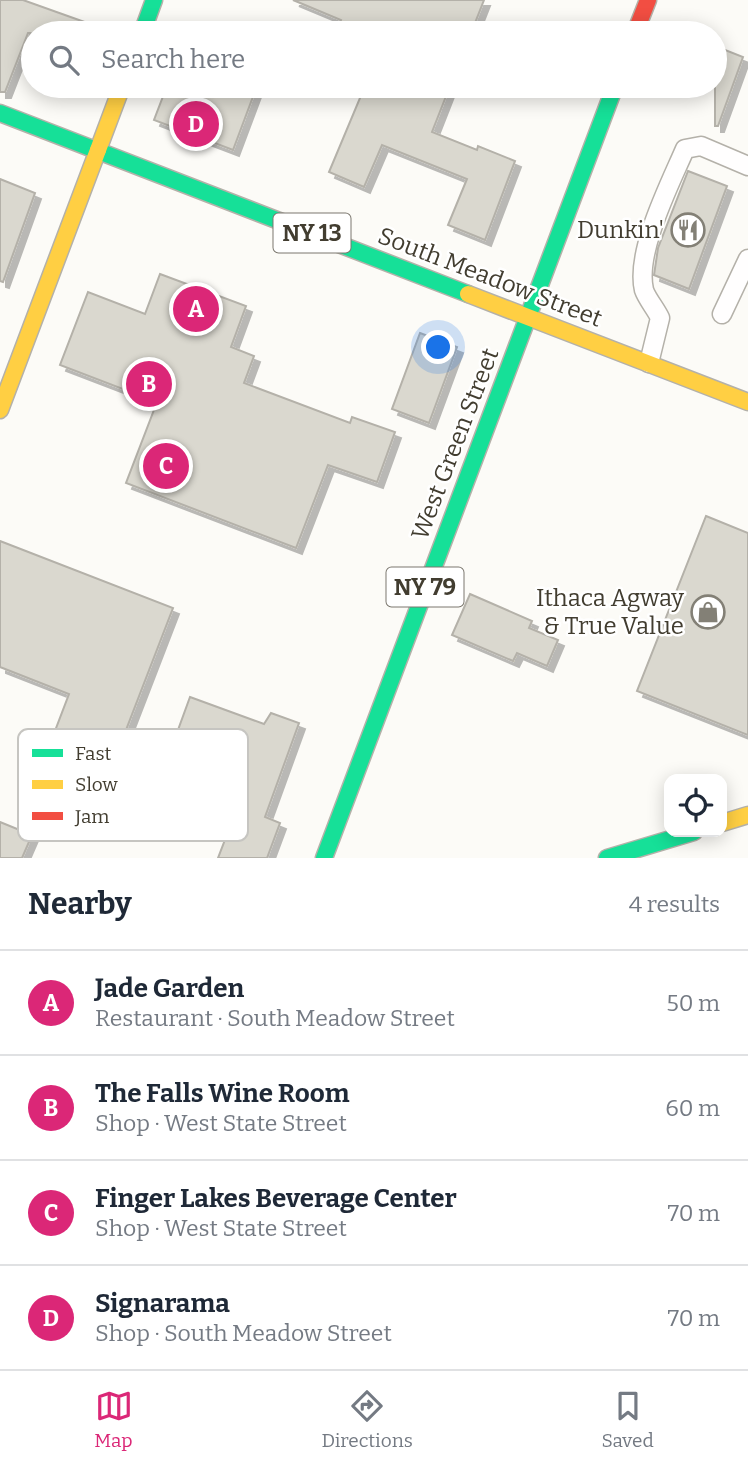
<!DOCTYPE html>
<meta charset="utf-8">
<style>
body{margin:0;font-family:Bitter,serif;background:#f6f6f7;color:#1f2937}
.controls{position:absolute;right:21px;bottom:21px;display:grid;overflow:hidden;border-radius:14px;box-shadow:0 4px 18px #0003}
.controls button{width:63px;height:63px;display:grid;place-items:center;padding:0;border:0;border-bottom:2px solid #e0e1e3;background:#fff;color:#1f2937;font:35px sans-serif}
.you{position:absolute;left:439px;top:348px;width:24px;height:24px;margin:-18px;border:5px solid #fff;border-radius:50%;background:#1a73e8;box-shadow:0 0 0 10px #1a73e833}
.badge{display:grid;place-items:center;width:46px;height:46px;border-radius:50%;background:#db2777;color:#fff;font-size:23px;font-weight:700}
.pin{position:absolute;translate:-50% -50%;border:4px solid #fff;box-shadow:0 2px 7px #0006}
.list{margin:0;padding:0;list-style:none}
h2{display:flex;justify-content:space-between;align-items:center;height:91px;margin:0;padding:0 28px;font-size:30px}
h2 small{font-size:23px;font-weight:400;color:#747a83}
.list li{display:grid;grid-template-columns:46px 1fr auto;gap:21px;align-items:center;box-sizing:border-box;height:105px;padding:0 28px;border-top:2px solid #e0e1e3}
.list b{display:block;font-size:26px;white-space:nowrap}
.list p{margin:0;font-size:23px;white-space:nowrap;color:#747a83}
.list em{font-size:23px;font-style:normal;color:#747a83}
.icon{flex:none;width:38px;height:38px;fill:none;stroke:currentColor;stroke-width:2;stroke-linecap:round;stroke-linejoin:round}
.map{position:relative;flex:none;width:748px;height:858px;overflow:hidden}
.search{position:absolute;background:#fff;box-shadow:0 4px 18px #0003;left:21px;right:21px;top:21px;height:77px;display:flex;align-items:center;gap:18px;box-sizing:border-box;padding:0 24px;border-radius:38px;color:#747a83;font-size:26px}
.sheet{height:511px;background:#fff}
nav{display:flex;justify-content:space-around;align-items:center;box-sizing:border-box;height:98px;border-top:2px solid #e0e1e3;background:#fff;font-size:19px;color:#747a83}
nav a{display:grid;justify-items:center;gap:4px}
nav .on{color:#db2777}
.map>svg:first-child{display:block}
.building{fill:#dad8cf;stroke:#b4b1a9;stroke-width:2;filter:url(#shadow)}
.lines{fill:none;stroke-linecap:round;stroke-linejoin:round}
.lane-casing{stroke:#b4b1a9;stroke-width:21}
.fast-casing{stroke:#b4b1a9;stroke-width:19}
.slow-casing{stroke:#b4b1a9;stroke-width:19}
.jam-casing{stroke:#b4b1a9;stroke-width:19}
.lane{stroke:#fffefe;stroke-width:18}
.fast{stroke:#16e098;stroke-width:16}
.slow{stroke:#ffcf43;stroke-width:16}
.jam{stroke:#f24e42;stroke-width:16}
.labels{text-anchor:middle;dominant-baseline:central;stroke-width:5;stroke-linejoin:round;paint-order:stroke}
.shield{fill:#fff;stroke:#7b776e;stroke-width:2}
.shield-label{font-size:23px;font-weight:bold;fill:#423d30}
.poi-label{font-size:24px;fill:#423d30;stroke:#fff;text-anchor:end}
.street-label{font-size:24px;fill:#423d30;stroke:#fff}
.key{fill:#fff;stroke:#c6c5c1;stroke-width:2}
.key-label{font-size:19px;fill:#423d30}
</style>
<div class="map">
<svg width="748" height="858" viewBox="0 0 748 858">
<defs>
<filter id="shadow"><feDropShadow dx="6" dy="6" stdDeviation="0" flood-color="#0004"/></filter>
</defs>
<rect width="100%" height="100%" fill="#fcfbf7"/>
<g class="building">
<path d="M 0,0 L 23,0 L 107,30 L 107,33 L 28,33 L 5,92 L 0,92 Z"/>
<path d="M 293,0 L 484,0 L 471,33 L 336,33 L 341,20 Z"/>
<path d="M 715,46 L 743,57 L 718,126 L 715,126 Z"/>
<path d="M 167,86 L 257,86 L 233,150 L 154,120 Z"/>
<path d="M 365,86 L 450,86 L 432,132 L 477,150 L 478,146 L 515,161 L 485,240 L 448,225 L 467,179 L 382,145 L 364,187 L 329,172 Z"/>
<path d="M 688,171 L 727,186 L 689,289 L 654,275 L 658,248 Z"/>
<path d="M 0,179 L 35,193 L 3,282 L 0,281 Z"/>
<path d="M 160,274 L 246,306 L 231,347 L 254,356 L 244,383 L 350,423 L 352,417 L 395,432 L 377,482 L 328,465 L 296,548 L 126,483 L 157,402 L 60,365 L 88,292 L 145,314 Z"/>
<path d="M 420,333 L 457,347 L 429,423 L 392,409 Z"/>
<path d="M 706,516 L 748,533 L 748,735 L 637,691 Z"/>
<path d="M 0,541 L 173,608 L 104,787 L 42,765 L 69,694 L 0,667 Z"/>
<path d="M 470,594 L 532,621 L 529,628 L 558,640 L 547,666 L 517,653 L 513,661 L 452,635 Z"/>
<path d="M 190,697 L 264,724 L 271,713 L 299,723 L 265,817 L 280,823 L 267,858 L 218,858 L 231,824 L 170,800 L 191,747 L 174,741 Z"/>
<path d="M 0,822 L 32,835 L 22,858 L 0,858 Z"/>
</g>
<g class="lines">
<defs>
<g id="lane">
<path d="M 722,314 L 748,259"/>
<path d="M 649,363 L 660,318 C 656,309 647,299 644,290 C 635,252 670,184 685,149 L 701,146 L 748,166"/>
</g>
<g id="fast">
<path d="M 142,33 L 154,0"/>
<path d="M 0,113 L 468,294"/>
<path d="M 324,858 L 615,86"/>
<path d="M 607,858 L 694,832"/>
</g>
<g id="slow">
<path d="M 98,150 L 122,86"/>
<path d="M 468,294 L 748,402"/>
<path d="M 0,410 L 98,150"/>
<path d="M 722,823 L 748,815"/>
</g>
<path id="jam" d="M 635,33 L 648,0"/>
</defs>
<use href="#lane" class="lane-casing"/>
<use href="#fast" class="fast-casing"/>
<use href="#slow" class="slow-casing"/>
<use href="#jam" class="jam-casing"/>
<use href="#lane" class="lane"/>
<use href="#fast" class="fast"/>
<use href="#slow" class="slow"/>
<use href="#jam" class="jam"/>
</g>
<defs>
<symbol id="restaurant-ring" viewBox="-11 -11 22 22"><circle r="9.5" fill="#fff" stroke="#838076" stroke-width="1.5"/><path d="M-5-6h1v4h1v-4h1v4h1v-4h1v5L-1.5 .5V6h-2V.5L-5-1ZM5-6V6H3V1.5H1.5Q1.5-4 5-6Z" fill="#838076"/></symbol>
<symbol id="shop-ring" viewBox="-11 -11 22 22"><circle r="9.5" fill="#fff" stroke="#838076" stroke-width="1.5"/><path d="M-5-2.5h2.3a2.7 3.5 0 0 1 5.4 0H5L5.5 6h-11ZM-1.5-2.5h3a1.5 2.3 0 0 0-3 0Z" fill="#838076"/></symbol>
</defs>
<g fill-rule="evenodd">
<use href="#restaurant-ring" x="669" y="211" width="38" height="38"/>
<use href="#shop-ring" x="689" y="593" width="38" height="38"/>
</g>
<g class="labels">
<g class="shield">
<rect x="273.5" y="213.5" width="77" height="39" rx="5"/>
<rect x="386.5" y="567.5" width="77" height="39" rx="5"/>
</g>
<g class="shield-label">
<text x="312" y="233">NY 13</text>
<text x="425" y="587">NY 79</text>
</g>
<g class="poi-label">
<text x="664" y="230">Dunkin'</text>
<text x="684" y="598">Ithaca Agway<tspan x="684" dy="28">&amp; True Value</tspan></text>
</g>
<g class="street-label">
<text transform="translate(490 277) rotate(21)">South Meadow Street</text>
<text transform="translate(455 444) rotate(-69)">West Green Street</text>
</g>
</g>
<rect x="18" y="729" width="230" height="112" rx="10" class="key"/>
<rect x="32" y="749" width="31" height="8" fill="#16e098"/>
<rect x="32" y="780" width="31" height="9" fill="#ffcf43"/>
<rect x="32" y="812" width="31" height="8" fill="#f24e42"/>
<g class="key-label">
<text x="75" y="760">Fast</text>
<text x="75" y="791">Slow</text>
<text x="75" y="823">Jam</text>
</g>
</svg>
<div class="controls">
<button><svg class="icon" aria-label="locate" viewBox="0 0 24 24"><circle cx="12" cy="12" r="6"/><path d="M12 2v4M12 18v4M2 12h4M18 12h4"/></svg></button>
</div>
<div class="you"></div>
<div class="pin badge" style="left:196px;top:309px">A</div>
<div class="pin badge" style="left:149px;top:384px">B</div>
<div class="pin badge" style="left:166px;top:466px">C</div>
<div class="pin badge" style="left:196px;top:124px">D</div>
<div class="search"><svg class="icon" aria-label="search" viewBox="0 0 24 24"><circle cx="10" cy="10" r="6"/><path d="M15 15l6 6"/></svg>Search here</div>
</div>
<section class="sheet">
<h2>Nearby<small>4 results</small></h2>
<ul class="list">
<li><span class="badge">A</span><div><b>Jade Garden</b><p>Restaurant · South Meadow Street</p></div><em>50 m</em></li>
<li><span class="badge">B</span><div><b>The Falls Wine Room</b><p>Shop · West State Street</p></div><em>60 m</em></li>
<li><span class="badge">C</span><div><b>Finger Lakes Beverage Center</b><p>Shop · West State Street</p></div><em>70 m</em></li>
<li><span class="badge">D</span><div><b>Signarama</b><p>Shop · South Meadow Street</p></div><em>70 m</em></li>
</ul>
</section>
<nav>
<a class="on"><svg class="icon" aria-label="map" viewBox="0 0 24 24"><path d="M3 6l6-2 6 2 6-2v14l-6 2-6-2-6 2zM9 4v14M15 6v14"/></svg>Map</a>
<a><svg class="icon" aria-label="directions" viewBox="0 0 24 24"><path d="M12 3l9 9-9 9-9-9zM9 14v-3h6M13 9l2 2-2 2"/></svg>Directions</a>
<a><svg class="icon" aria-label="saved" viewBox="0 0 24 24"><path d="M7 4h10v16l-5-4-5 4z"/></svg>Saved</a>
</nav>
